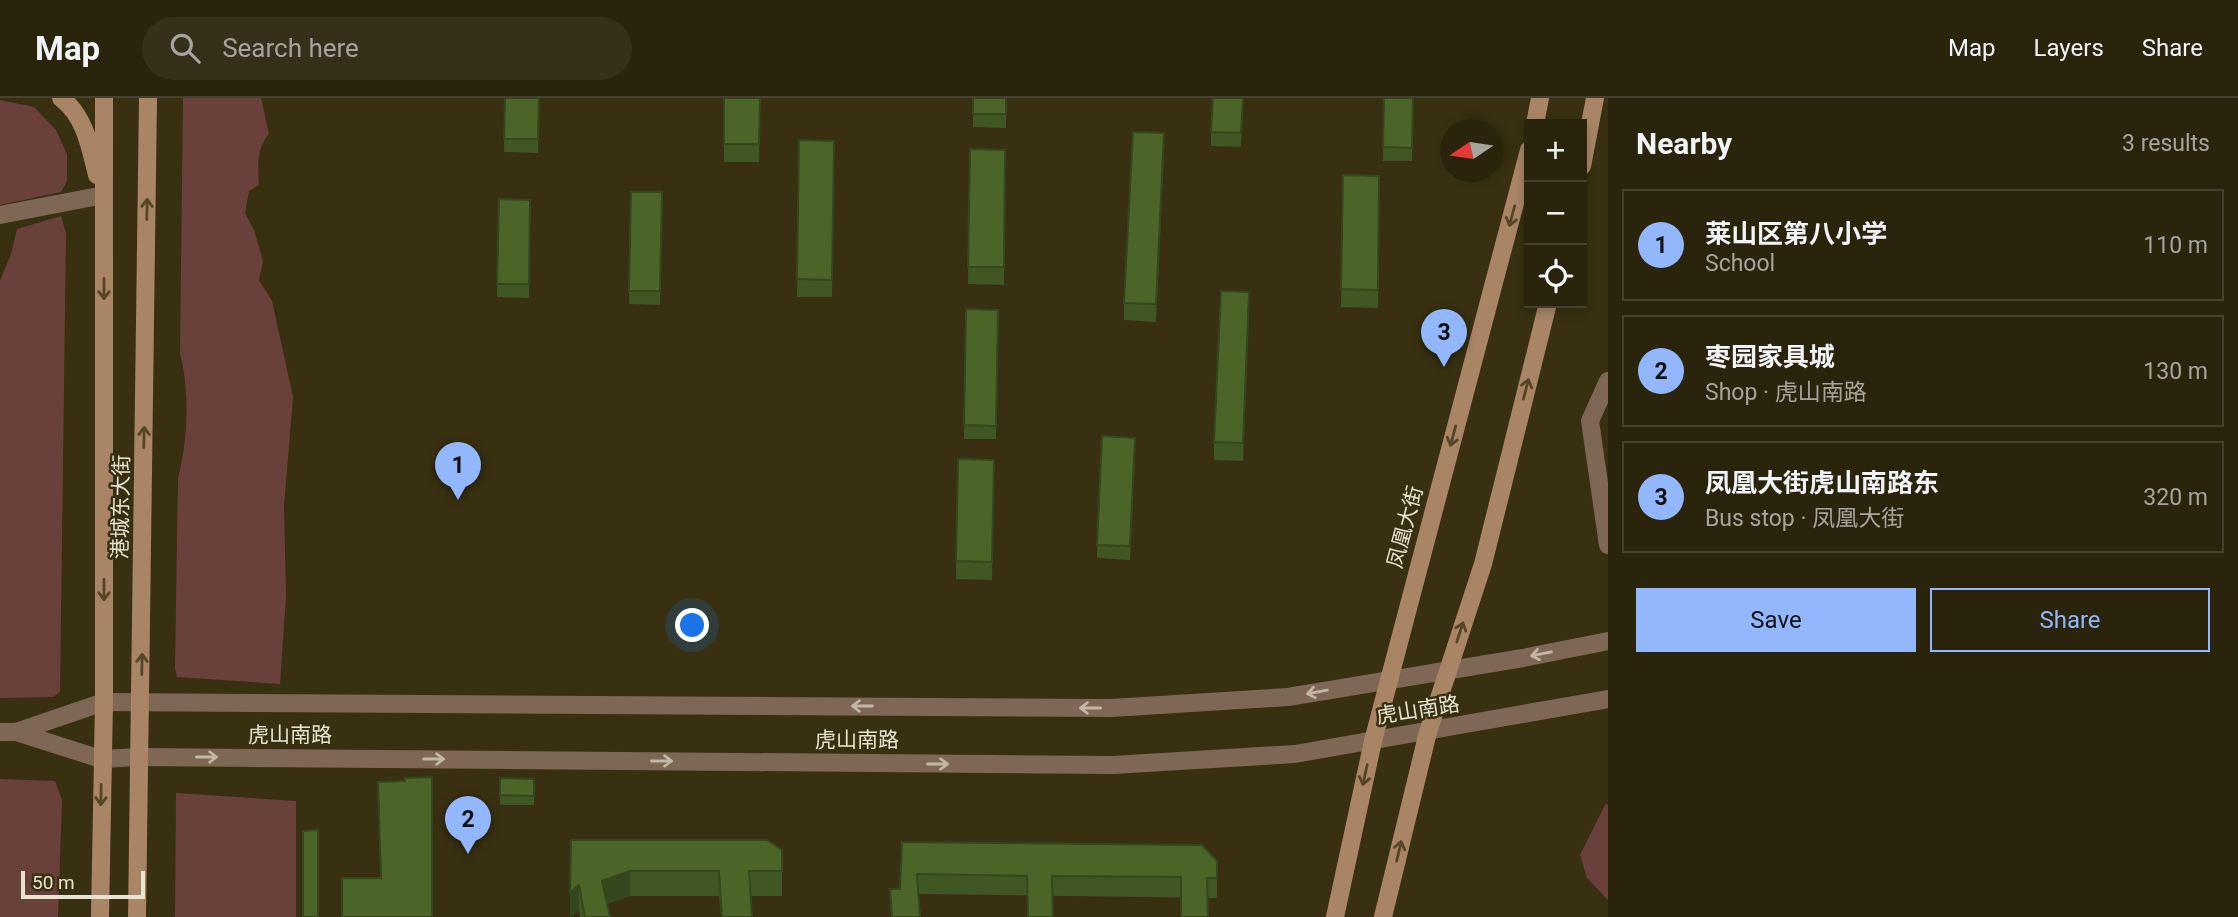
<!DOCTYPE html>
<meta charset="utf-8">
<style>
body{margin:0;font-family:Roboto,"Noto Sans SC",sans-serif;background:#36301b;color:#f1f3f6}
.controls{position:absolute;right:21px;top:21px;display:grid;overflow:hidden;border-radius:0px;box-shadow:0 4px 10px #0003}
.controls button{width:63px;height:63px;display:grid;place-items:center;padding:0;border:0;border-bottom:2px solid #46412e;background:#2a240d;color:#f1f3f6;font:35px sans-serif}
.compass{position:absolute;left:1440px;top:21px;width:63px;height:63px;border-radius:50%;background:#2a240d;box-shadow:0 4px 10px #0003;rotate:257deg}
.scale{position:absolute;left:21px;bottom:18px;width:124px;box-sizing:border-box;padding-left:7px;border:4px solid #e7e3d1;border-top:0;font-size:19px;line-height:24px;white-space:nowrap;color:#e7e3d1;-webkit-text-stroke:5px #383011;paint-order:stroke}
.you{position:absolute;left:693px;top:528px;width:24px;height:24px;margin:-18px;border:5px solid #fff;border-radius:50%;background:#1a73e8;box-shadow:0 0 0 10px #1a73e833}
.badge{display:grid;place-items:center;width:46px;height:46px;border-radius:50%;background:#93b7fd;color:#111;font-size:23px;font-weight:700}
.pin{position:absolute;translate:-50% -58px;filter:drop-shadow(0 2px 4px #0008)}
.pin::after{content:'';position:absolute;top:37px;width:24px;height:21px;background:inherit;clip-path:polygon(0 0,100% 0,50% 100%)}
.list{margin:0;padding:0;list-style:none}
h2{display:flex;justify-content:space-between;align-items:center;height:91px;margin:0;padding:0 28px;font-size:30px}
h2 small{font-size:23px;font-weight:400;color:#a5a49d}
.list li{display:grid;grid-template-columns:46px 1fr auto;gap:21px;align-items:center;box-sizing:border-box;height:112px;margin:0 14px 14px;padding:0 14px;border:2px solid #46412e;border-radius:0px}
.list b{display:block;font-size:26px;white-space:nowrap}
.list p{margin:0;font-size:23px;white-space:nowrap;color:#a5a49d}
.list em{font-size:23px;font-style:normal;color:#a5a49d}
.actions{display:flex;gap:14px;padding:21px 28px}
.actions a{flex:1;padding:16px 0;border:2px solid #93b7fd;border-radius:0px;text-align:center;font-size:24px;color:#93b7fd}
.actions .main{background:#93b7fd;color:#111}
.icon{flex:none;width:38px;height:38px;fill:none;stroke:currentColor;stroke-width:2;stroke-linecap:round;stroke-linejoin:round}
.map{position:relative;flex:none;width:1608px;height:819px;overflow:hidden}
header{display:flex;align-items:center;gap:42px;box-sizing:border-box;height:98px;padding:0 35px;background:#2a240d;border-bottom:2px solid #46412e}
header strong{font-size:33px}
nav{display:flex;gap:38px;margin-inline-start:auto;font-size:24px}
.search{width:490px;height:63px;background:#36301b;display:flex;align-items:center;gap:18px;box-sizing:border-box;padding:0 24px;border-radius:38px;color:#a5a49d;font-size:26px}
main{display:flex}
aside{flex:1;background:#2a240d}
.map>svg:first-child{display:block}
.green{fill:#6a403a}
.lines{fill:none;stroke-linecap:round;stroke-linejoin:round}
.minor{stroke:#7e6754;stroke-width:18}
.tertiary{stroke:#7e6754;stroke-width:18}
.secondary{stroke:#a98566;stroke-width:18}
.wall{fill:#405723}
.shaded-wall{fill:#34471d}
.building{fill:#4b6529;stroke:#34471d;stroke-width:2}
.oneway{stroke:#544526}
.oneway2{stroke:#c2b8a5}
.labels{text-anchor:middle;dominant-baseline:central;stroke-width:5;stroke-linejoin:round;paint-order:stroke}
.street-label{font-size:21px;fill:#e7e3d1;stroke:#383011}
</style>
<header>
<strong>Map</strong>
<div class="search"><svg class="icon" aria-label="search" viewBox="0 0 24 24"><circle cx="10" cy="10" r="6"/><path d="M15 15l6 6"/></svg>Search here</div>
<nav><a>Map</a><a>Layers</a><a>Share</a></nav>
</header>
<main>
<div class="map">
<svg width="1608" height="819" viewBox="0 0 1608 819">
<rect width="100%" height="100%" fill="#383011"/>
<g class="green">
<path d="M 183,0 L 261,0 L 269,36 C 256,51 258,68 259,87 L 249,93 L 245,115 L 254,132 L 263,163 L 259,182 L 272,203 L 293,299 L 284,408 L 286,498 L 280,586 L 177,579 L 175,570 L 178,381 C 188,341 190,295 180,255 Z"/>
<path d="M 0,2 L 34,9 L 56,32 L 67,56 L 67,83 L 61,94 L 0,107 Z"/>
<path d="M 61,118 L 66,135 L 60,594 L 53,599 L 0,600 L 0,183 L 11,156 L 17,131 Z"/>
<path d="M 0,681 L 55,683 L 62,702 L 58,819 L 0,819 Z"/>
<path d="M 176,695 L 296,703 L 296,819 L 175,819 Z"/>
<path d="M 1606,705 L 1608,708 L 1608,802 L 1587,780 L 1580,757 Z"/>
</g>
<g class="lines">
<g class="minor">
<path d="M 0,117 L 104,97"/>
<path d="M 1608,283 L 1590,323 L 1608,447"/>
<path d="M 0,634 L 16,634 L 101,661"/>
<path d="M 16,634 L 104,604"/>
</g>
<g class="tertiary">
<path d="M 104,604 L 1111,610 L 1288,599 L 1523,560 L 1608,543"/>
<path d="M 101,661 L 139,659 L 1113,667 L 1295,656 L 1608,601"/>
</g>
<g class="secondary">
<path d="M 61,0 C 85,18 90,49 97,77"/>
<path d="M 1535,26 L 1540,0"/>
<path d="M 1582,68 L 1595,0"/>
<path d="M 100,819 L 104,604 L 104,0"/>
<path d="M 137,819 L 148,0"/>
<path d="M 1335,819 L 1373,643 L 1529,52"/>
<path d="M 1383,819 L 1428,634 L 1483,466 L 1548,205"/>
</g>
</g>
<g class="wall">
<path d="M 505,0 L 539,0 L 538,55 L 504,54 Z"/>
<path d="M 724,0 L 760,0 L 759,64 L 724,64 Z"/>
<path d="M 973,0 L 1006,0 L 1006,30 L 973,29 Z"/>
<path d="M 1243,0 L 1241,49 L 1211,48 L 1211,34 Z"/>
<path d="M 1384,0 L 1413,0 L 1412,63 L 1383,63 Z"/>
<path d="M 799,42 L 834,43 L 832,199 L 797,199 Z"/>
<path d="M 970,51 L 1005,52 L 1004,187 L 968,186 Z"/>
<path d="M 1164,53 L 1156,224 L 1124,222 L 1124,205 Z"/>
<path d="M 1343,77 L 1379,78 L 1378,210 L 1341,209 Z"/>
<path d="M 631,94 L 662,94 L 660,207 L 629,206 Z"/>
<path d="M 499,101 L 530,102 L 529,200 L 497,199 Z"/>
<path d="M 966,211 L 998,212 L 996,341 L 964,341 Z"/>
<path d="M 1249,212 L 1243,363 L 1214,362 L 1214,344 Z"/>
<path d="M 1135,354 L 1130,462 L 1097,460 L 1097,447 Z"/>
<path d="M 958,361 L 994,362 L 992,482 L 956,481 Z"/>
<path d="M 500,680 L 534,681 L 534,707 L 500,707 Z"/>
<path d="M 571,742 L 782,752 L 782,798 L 751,798 L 752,819 L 721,819 L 719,798 L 630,798 L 607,806 L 610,819 L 580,819 L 579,813 L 570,819 Z"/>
<path d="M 902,744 L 1217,763 L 1217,800 L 919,796 L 920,819 L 891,819 L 890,791 L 900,791 Z"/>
</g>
<g class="shaded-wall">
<path d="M 1164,35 L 1164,53 L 1156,224 L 1156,206 Z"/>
<path d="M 1249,194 L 1249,212 L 1243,363 L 1243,345 Z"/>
<path d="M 1135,340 L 1135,354 L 1130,462 L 1130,448 Z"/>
<path d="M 630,773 L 630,798 L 602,808 L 602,783 Z"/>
<path d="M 579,787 L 579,813 L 570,819 L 570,794 Z"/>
</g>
<g class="building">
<path d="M 505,0 L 539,0 L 538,41 L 504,41 Z"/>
<path d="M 724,0 L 760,0 L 759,46 L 724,46 Z"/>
<rect x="973" y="0" width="33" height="16"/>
<path d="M 1213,0 L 1243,0 L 1241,35 L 1211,34 Z"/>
<path d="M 1384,0 L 1413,0 L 1412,50 L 1383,49 Z"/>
<path d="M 1133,34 L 1164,35 L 1156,206 L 1124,205 Z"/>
<path d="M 799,42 L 834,43 L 832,182 L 797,181 Z"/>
<path d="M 970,51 L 1005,52 L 1004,169 L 968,169 Z"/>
<path d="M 1343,77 L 1379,78 L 1378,192 L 1341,191 Z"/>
<path d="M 631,94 L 662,94 L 660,193 L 629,193 Z"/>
<path d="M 499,101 L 530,102 L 529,186 L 497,186 Z"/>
<path d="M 1221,193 L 1249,194 L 1243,345 L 1214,344 Z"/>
<path d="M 966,211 L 998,212 L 996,328 L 964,327 Z"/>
<path d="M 1102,338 L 1135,340 L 1130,448 L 1097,447 Z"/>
<path d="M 958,361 L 994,362 L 992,464 L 956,463 Z"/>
<path d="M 432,679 L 432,819 L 342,819 L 342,780 L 381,780 L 378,684 L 405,683 L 405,680 Z"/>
<path d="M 500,680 L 534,681 L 534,698 L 500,697 Z"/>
<path d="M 318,732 L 318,819 L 303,819 L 303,733 Z"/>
<path d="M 571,742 L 767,742 L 782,752 L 782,773 L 749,773 L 752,819 L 722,819 L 719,773 L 630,773 L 602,783 L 610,819 L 585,819 L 579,787 L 570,794 Z"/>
<path d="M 902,744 L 1202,747 L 1217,763 L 1217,780 L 1207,780 L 1208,819 L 1181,819 L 1181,779 L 1052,778 L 1053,819 L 1028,819 L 1027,778 L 917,776 L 920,819 L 892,819 L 890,791 L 900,791 Z"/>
</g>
<defs><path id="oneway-shaft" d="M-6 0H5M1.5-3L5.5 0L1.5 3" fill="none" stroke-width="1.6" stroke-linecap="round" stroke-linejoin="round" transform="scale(1.75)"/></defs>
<g class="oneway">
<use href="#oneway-shaft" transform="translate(147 111) rotate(-89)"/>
<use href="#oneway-shaft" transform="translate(1512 118) rotate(105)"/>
<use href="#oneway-shaft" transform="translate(104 191) rotate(90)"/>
<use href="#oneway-shaft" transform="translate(1526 291) rotate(-76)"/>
<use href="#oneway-shaft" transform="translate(1453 338) rotate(105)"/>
<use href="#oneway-shaft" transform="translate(144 339) rotate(-89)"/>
<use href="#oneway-shaft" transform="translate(104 492) rotate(90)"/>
<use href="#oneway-shaft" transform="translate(1460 534) rotate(-72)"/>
<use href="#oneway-shaft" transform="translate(142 566) rotate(-89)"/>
<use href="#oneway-shaft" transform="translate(1365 677) rotate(102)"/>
<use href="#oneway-shaft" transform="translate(101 697) rotate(91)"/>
<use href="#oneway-shaft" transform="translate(1399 753) rotate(-77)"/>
</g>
<g class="oneway2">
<use href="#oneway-shaft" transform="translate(1541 556) rotate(169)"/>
<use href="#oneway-shaft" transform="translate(1317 594) rotate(170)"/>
<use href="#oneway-shaft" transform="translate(862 608) rotate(-180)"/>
<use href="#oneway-shaft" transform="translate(1090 610) rotate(-180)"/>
<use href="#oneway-shaft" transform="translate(207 659)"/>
<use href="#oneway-shaft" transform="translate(434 661)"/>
<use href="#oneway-shaft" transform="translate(662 663)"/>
<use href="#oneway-shaft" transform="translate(938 666)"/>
</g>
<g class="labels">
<g class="street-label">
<text transform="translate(121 409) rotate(-89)">港城东大街</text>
<text transform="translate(1405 429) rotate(-75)">凤凰大街</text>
<text transform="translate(1418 612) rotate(-9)">虎山南路</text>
<text x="290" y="637">虎山南路</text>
<text x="857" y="642">虎山南路</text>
</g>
</g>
</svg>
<div class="controls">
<button>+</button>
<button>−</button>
<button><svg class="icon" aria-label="locate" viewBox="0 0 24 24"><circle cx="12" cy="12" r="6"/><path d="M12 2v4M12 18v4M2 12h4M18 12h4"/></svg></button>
</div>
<svg class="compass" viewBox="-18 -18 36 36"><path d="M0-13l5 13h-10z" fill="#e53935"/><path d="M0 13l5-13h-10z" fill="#a5a49d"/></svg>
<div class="scale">50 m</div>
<div class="you"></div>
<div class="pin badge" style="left:458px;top:402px">1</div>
<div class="pin badge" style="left:468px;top:756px">2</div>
<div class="pin badge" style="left:1444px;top:269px">3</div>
</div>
<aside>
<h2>Nearby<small>3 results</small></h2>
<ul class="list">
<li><span class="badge">1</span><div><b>莱山区第八小学</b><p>School</p></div><em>110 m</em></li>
<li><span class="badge">2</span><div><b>枣园家具城</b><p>Shop · 虎山南路</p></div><em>130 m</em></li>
<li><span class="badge">3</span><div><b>凤凰大街虎山南路东</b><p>Bus stop · 凤凰大街</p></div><em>320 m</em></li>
</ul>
<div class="actions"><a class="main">Save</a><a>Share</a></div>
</aside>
</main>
